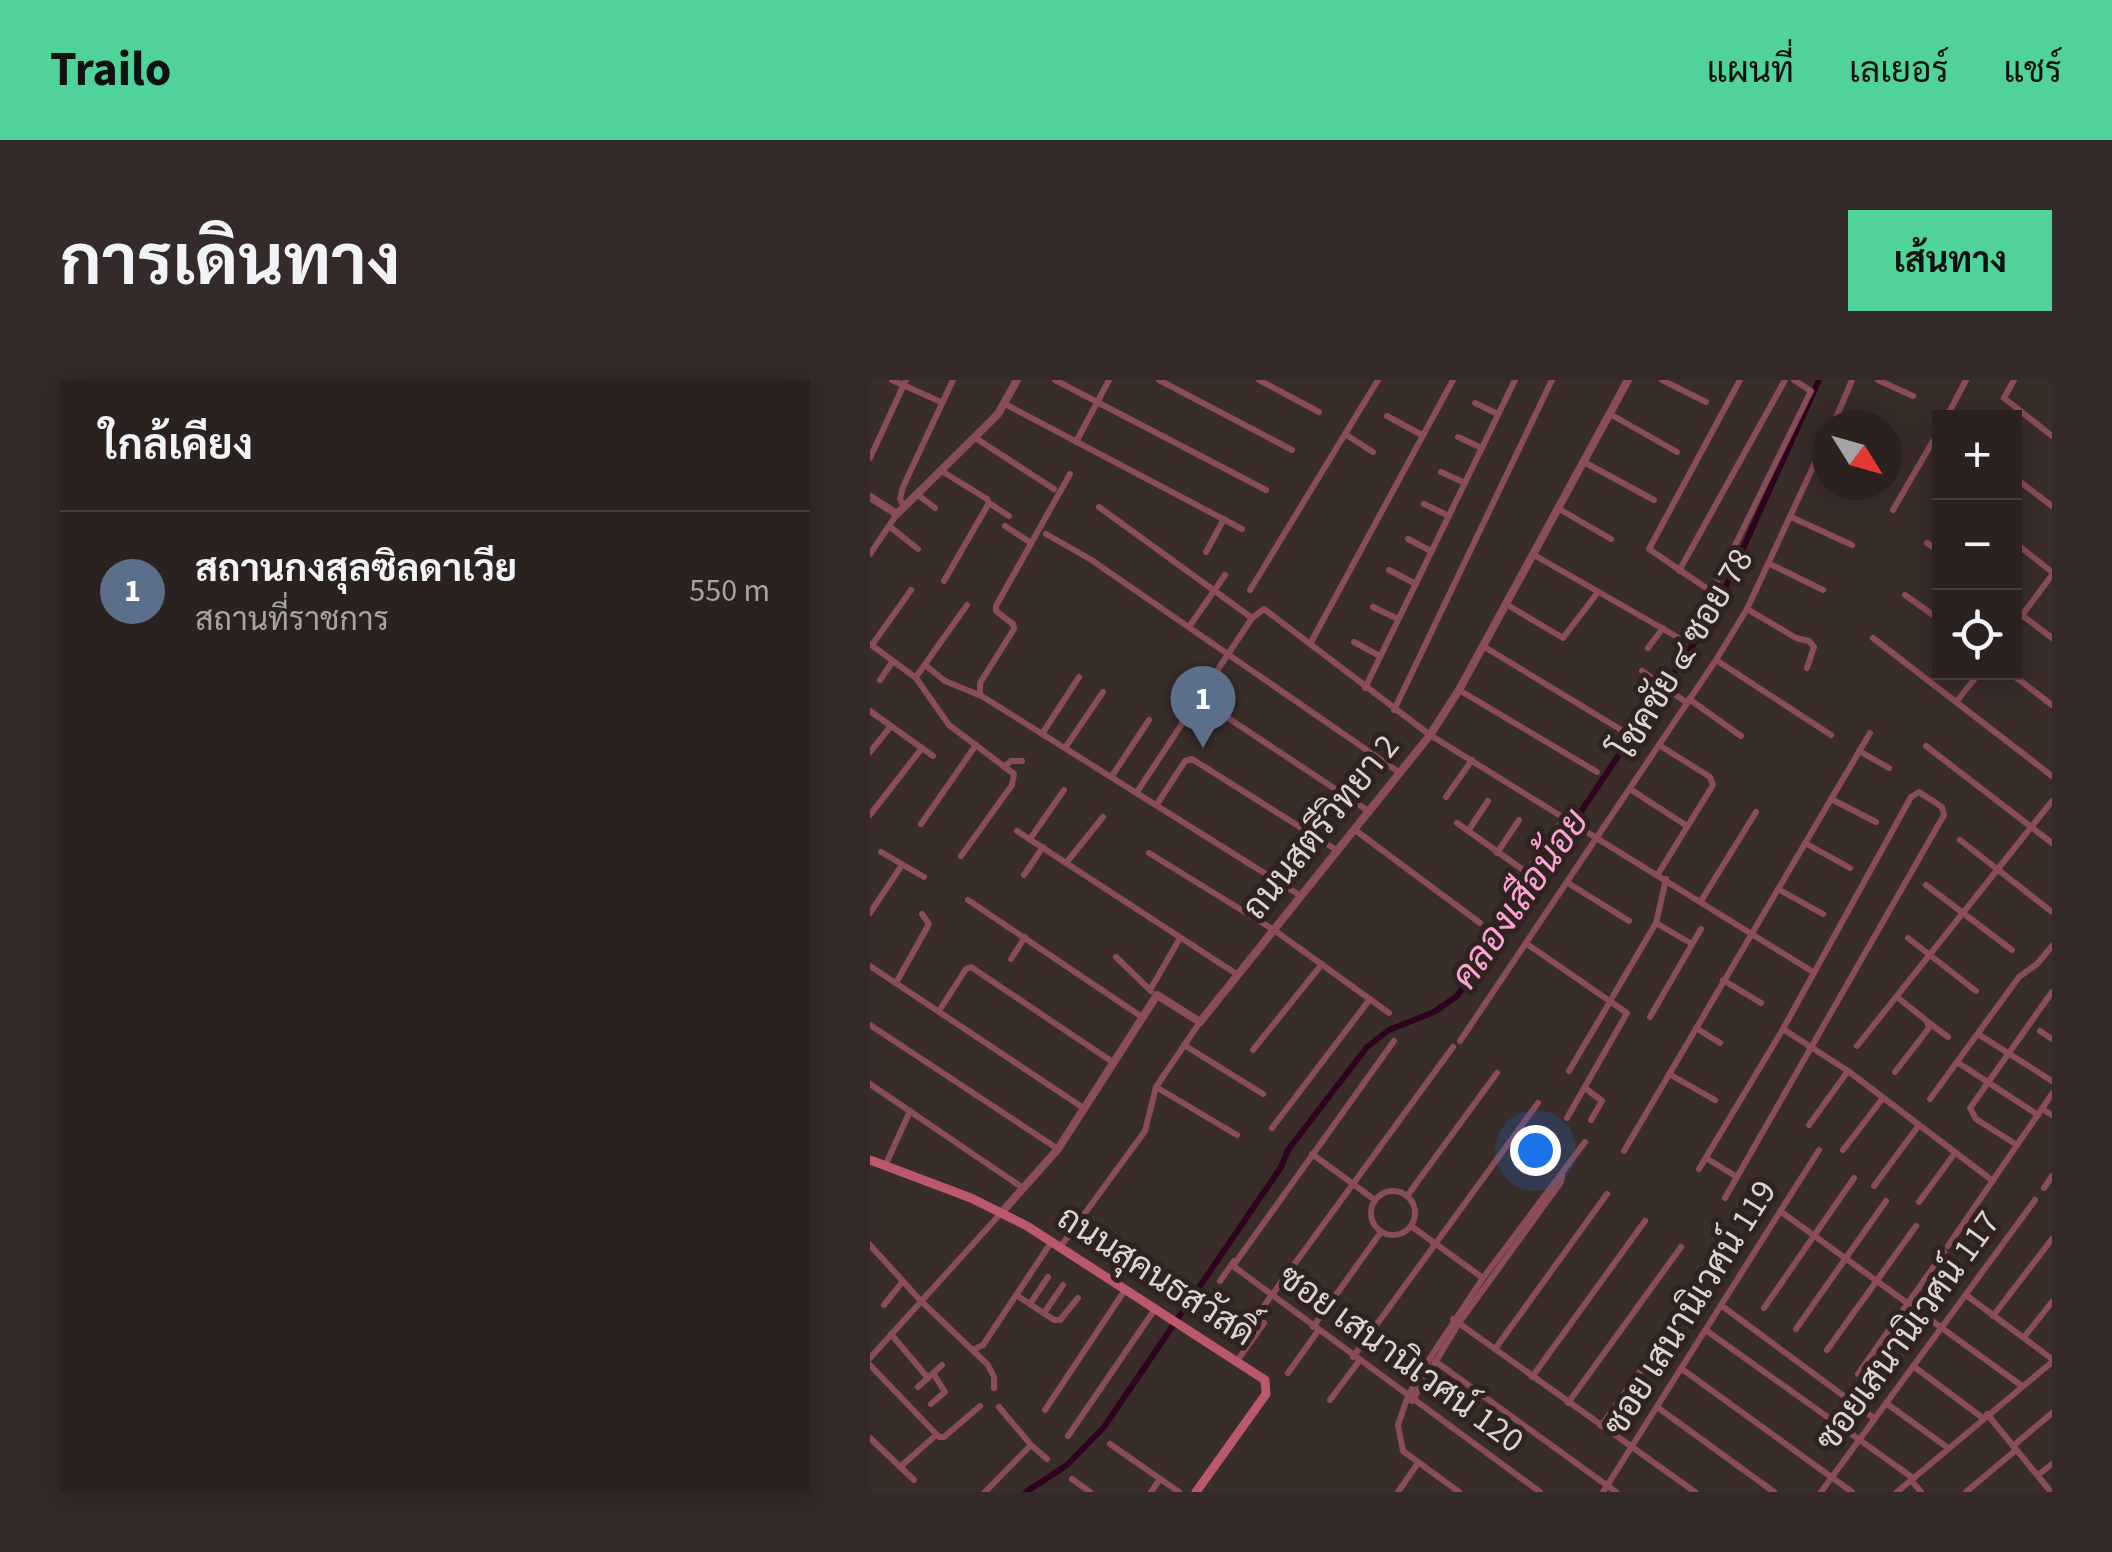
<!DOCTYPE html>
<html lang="th">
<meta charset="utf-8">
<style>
body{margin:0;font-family:"Source Sans 3",Sarabun,sans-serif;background:#332a29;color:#f1f3f6}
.controls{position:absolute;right:30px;top:30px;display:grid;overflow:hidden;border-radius:0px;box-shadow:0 5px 25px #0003}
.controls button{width:90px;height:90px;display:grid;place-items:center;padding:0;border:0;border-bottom:2px solid #473f3e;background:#2b2220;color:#f1f3f6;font:50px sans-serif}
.compass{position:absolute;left:942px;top:30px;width:90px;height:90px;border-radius:50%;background:#2b2220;box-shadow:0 5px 25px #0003;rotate:127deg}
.you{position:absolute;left:665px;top:770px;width:35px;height:35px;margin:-25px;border:8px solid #fff;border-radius:50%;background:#1a73e8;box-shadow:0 0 0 15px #1a73e833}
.badge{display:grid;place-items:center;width:65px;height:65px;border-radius:50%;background:#50d398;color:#fff;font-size:32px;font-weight:700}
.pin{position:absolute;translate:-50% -82px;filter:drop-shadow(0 2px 5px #0008)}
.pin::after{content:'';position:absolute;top:52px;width:35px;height:30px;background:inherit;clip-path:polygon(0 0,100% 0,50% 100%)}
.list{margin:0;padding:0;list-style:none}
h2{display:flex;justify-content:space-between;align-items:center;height:130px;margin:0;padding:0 40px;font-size:42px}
h2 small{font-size:32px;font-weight:400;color:#a6a4a5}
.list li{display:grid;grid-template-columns:65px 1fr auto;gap:30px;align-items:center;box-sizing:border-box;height:160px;padding:0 40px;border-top:2px solid #473f3e}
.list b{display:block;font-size:38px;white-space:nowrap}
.list p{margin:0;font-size:32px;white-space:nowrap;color:#a6a4a5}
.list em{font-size:32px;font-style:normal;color:#a6a4a5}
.icon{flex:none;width:55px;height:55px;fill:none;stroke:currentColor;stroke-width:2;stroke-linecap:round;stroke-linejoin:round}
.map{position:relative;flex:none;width:1182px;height:1112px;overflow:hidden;border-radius:0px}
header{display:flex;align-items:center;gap:60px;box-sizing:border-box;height:140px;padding:0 50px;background:#50d398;color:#111}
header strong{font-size:48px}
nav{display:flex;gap:55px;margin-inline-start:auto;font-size:35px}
.intro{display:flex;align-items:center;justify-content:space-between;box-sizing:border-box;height:240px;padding:0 60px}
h1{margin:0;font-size:70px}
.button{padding:25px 45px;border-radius:0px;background:#50d398;color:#111;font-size:35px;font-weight:700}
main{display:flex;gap:60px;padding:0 60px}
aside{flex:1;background:#2b2220;border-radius:0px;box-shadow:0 5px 25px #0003}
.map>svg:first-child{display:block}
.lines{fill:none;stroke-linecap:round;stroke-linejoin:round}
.canal{stroke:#2d031e;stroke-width:6}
.minor{stroke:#8a4c56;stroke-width:6}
.tertiary{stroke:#8a4c56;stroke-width:8}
.secondary{stroke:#bb586a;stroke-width:9}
.labels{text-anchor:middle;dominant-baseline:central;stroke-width:10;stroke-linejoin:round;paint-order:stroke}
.street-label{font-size:35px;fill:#dcd4d2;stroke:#2f2320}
.water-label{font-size:38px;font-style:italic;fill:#fea1d4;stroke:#2f2320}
</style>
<header>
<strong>Trailo</strong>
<nav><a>แผนที่</a><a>เลเยอร์</a><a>แชร์</a></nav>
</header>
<div class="intro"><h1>การเดินทาง</h1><a class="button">เส้นทาง</a></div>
<main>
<aside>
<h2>ใกล้เคียง<small></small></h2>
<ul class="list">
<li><span class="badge" style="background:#5c6f8a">1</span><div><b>สถานกงสุลซิลดาเวีย</b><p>สถานที่ราชการ</p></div><em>550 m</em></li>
</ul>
</aside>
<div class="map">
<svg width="1182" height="1112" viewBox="0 0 1182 1112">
<rect width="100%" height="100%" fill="#392d2a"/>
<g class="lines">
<path class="canal" d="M 156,1112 L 197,1085 L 234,1047 L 411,787 L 418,770 L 497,667 L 519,650 L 564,632 L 587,616 L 843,235 L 949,0"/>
<g class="minor">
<path d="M 22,0 L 71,22"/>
<path d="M 185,0 L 396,110"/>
<path d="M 289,0 L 422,70"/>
<path d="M 389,0 L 449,32"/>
<path d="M 792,0 L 836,22"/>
<path d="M 870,0 L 779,169 L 842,212 L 941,11 L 924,0"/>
<path d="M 1008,0 L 1043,16"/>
<path d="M 1144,0 L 1134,18 L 1182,56"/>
<path d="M 605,23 L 628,34"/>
<path d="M 135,24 L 372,149"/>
<path d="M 740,34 L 807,72"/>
<path d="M 517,36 L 552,55"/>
<path d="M 966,38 L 981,45"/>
<path d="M 1076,38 L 1096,0"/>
<path d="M 963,45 L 982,0"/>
<path d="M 475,54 L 503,72"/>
<path d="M 104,57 L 184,109"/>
<path d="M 588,57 L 612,68"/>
<path d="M 206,62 L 239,0"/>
<path d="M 0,78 L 36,0"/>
<path d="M 714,82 L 784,120"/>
<path d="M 70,90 L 117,119 L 119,123 L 74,201"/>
<path d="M 571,92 L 595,103"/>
<path d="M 200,94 L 126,226 L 126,231 L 143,244 L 144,249 L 110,303 L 110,315 L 431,516"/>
<path d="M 1144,97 L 1182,126"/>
<path d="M 989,105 L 1002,111"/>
<path d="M 47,114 L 65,128"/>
<path d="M 119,123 L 139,136"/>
<path d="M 554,124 L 579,136"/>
<path d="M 34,127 L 30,119 L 33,107 L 83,0"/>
<path d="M 229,127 L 382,238"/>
<path d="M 689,129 L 741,159"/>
<path d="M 1023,130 L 1070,49"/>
<path d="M 921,137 L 982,165"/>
<path d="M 19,146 L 48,169"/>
<path d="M 135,146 L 161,163"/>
<path d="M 176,154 L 220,179 L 530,393"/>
<path d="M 538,159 L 561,171"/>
<path d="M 1144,162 L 1182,192"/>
<path d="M 1057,163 L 1070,172"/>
<path d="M 336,172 L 354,139"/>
<path d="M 0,174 L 27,134"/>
<path d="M 664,175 L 816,262"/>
<path d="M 900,184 L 953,210"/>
<path d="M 519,190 L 546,204"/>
<path d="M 809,191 L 915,0"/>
<path d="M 380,210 L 508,0"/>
<path d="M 1035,215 L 1070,240"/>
<path d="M 636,224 L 693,258 L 728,212"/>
<path d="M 503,227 L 528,239"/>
<path d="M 877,229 L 926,258 L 939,261 L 944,267 L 937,288"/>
<path d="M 1144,229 L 1182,258"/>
<path d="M 1144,246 L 1182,195"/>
<path d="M 319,247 L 355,195"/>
<path d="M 1003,258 L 1182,396"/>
<path d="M 484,262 L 510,276"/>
<path d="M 0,264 L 46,298 L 79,345 L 144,394 L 142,405 L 91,476"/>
<path d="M 440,264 L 583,0"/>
<path d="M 2,265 L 41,210"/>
<path d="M 613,266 L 753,351"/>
<path d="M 778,268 L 793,248"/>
<path d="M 846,280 L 961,355"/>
<path d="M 55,285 L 75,301 L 109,315"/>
<path d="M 772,291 L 817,323"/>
<path d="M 1139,292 L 1182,325"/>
<path d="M 46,297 L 97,225"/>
<path d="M 10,300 L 23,281"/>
<path d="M 495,308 L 645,0"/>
<path d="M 589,310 L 727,392"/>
<path d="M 819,319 L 871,356"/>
<path d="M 1087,321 L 1110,292"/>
<path d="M 524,330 L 682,0"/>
<path d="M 0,331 L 63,376"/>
<path d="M 349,332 L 500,432"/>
<path d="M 172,354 L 209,297"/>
<path d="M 1056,366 L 1182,463"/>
<path d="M 195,368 L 233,312"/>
<path d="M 989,371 L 1019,388"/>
<path d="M 0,372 L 21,346"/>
<path d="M 134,387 L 141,381 L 152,381"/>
<path d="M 242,396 L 279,340"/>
<path d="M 760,409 L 817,446"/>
<path d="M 267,412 L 382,238 L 394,229 L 560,355 L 943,592"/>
<path d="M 576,417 L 602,380"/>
<path d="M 961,419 L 1006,442"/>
<path d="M 287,424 L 315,381 L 322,379 L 468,471"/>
<path d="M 0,435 L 52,368"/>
<path d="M 587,443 L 656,492 L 695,437"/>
<path d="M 51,444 L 106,365"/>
<path d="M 485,450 L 610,543"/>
<path d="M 147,451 L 368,595"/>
<path d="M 598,451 L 618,421"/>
<path d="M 160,459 L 194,410"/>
<path d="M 1090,460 L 1182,532"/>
<path d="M 935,463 L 980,488"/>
<path d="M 11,472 L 54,497"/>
<path d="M 279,473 L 404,550 L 519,633"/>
<path d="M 627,473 L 649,440"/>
<path d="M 196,483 L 233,437"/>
<path d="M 788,494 L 843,405 L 840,397 L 789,365"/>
<path d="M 154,495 L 173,467"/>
<path d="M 698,503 L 759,541"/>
<path d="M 1056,505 L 1142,570"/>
<path d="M 908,509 L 953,534"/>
<path d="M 98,520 L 272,637"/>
<path d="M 831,521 L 886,432"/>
<path d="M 0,533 L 32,485"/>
<path d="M 786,543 L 822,564"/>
<path d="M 1038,558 L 1106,611"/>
<path d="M 657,564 L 757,633 L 697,738"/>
<path d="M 246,577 L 281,611"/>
<path d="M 141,579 L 155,557"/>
<path d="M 0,586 L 215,729"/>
<path d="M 853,600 L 891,623"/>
<path d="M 26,603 L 59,544 L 52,534"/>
<path d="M 280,610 L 310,558"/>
<path d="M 743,616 L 786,543 L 796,499"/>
<path d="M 69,631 L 96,589 L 101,587 L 244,683"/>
<path d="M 780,637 L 831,549"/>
<path d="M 1058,642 L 1078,657"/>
<path d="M 0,645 L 188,769"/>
<path d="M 826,648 L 850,663"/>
<path d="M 913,649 L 978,691 L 1123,801"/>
<path d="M 1170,651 L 1182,659"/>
<path d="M 1108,654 L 1182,701"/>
<path d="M 524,661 L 363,886 L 670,1112"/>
<path d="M 590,661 L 846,280 L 877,229 L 957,57"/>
<path d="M 314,665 L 393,714"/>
<path d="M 987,666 L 1182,421"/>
<path d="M 383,670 L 452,584"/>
<path d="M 1087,682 L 1168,735"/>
<path d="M 699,691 L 741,620"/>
<path d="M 1025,692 L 1059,648 L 1057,641 L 1027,617"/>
<path d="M 799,694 L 845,720"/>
<path d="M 0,704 L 153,808"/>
<path d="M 286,707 L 367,755"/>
<path d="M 715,708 L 732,721 L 721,740"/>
<path d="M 1060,719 L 1149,597 L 1167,584 L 1182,566"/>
<path d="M 1172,729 L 1182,735"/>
<path d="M 939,745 L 978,691"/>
<path d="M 402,748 L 500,619"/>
<path d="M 1147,765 L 1106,739 L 1100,728 L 1182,612"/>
<path d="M 973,770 L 1013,718"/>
<path d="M 754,771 L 1000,353"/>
<path d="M 442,774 L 505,820"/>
<path d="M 836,778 L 867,797"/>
<path d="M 15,786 L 40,731"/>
<path d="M 829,789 L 913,649 L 1041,417 L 1049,412 L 1072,427 L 1074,435 L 855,818"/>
<path d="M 1004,806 L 1049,745"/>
<path d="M 1174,808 L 1182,796"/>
<circle cx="523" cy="833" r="22"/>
<path d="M 537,816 L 627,693"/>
<path d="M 1049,822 L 1085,773"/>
<path d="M 910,831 L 1152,1006"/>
<path d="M 541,846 L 613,898"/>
<path d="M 0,865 L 50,920 L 118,985 L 124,997 L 124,1008"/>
<path d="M 191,866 L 275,751 L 286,707 L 330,642"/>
<path d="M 1078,866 L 1182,714"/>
<path d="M 350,901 L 364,881"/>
<path d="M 146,915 L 184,940 L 190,940 L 208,918"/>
<path d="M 1096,915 L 1182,979"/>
<path d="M 160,924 L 178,897"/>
<path d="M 14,925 L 33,901"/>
<path d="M 852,926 L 1005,1039"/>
<path d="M 894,928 L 984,798"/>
<path d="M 174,933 L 193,905"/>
<path d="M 388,934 L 583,667"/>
<path d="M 1123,936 L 1182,859"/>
<path d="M 583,939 L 825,1112"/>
<path d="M 443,947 L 511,852"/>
<path d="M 926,949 L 1016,821"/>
<path d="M 837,951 L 1043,1098"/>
<path d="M 21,954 L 58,998 L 72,985"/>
<path d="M 1154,957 L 1182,922"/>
<path d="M 105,969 L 113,965 L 182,861"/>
<path d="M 625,969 L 737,814"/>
<path d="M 957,970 L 1046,846"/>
<path d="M 483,977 L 668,723"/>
<path d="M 0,978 L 132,832"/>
<path d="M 367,981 L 394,943"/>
<path d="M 565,981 L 746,1112"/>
<path d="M 0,985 L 69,1057 L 74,1057 L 110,1026"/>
<path d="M 1043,986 L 1113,1038"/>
<path d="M 812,989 L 982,1112"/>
<path d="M 418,993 L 448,951"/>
<path d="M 988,994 L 1074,872"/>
<path d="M 662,997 L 775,841"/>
<path d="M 48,1007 L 58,998"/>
<path d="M 460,1020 L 489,981"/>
<path d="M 542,1021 L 589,943 L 691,802 L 692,795"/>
<path d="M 698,1023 L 811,867"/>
<path d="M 1016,1023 L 1078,1068"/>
<path d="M 61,1024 L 75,1012 L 63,993"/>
<path d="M 787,1027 L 904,1112"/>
<path d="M 175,1030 L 255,910"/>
<path d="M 1117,1034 L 1181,1112"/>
<path d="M 731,1046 L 843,890"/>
<path d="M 198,1056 L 285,929"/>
<path d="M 0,1058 L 44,1100"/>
<path d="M 240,1064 L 309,1112"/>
<path d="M 161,1065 L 177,1079"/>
<path d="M 1143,1066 L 1182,1033"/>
<path d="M 30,1087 L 66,1055"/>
<path d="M 1168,1095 L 1182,1084"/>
<path d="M 202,1099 L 220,1112"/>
<path d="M 1041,1100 L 1051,1112"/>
<path d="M 115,1112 L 161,1065 L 129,1027"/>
<path d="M 281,1112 L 290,1099"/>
<path d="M 528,1112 L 548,1083"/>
<path d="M 589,1112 L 533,1071 L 528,1045 L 538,1016 L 560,978 L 613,898 L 715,762"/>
<path d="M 733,1112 L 949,770"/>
<path d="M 951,1112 L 1165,820"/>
<path d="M 1027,1112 L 1182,982"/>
<path d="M 1096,1112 L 1146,1070"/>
</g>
<g class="tertiary">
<path d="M 0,117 L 27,134 L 128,34 L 147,0"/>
<path d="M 132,832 L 188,769 L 287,615 L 330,642 L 560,355 L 589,310 L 758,0"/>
</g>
<path class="secondary" d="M 0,780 L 101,818 L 157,846 L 395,1000 L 396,1014 L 326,1112"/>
</g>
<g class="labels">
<g class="street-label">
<text transform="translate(813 274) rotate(-59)">โชคชัย ๔ ซอย 78</text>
<text transform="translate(451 447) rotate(-51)">ถนนสตรีวิทยา 2</text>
<text transform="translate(286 896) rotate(33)">ถนนสุคนธสวัสดิ์</text>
<text transform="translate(820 928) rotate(-58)">ซอย เสนานิเวศน์ 119</text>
<text transform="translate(1038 951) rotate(-54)">ซอยเสนานิเวศน์ 117</text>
<text transform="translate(531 979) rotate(36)">ซอย เสนานิเวศน์ 120</text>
</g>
<g class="water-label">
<text transform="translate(650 519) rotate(-55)">คลองเสือน้อย</text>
</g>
</g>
</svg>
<div class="controls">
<button>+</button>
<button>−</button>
<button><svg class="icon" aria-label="locate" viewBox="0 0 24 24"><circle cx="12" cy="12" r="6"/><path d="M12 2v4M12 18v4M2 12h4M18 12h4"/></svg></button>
</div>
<svg class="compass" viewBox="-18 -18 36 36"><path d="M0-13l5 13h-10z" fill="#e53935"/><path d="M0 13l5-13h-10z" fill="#a6a4a5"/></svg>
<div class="you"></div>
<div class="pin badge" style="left:333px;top:368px;background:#5c6f8a">1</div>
</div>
</main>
